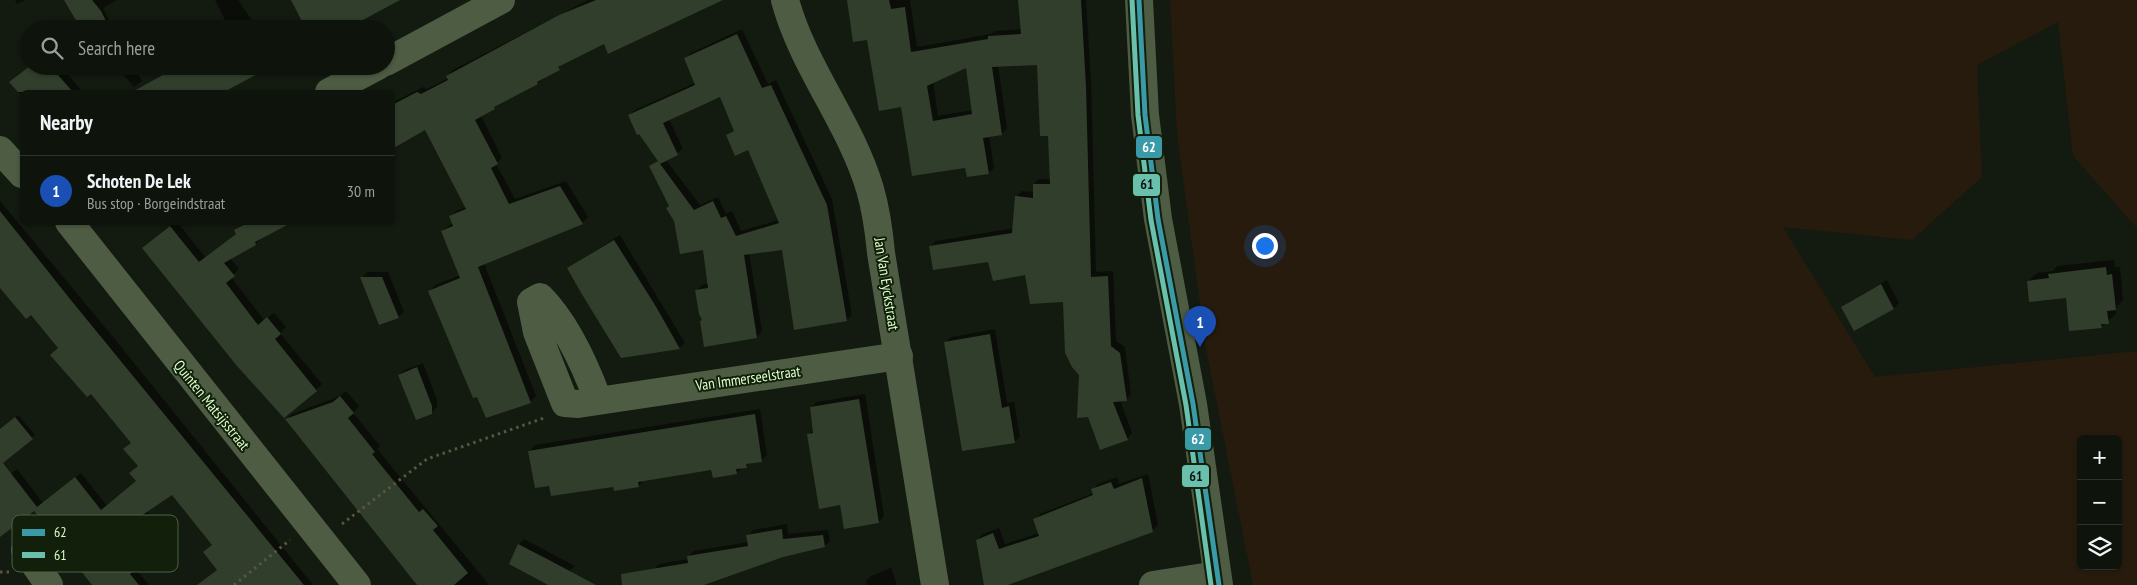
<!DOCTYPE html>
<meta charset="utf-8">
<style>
body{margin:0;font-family:"PT Sans Narrow",sans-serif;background:#1c2119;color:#f1f3f6}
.controls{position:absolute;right:15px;bottom:15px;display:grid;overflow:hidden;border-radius:8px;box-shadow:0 1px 4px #0004}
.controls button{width:45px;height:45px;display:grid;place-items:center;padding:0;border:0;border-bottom:1px solid #2e332c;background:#0e140b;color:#f1f3f6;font:25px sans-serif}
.you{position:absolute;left:1264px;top:245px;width:18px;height:18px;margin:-12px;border:4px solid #fff;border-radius:50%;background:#1a73e8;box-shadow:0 0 0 8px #1a73e833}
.badge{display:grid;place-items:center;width:32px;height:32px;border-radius:50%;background:#db2777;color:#fff;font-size:16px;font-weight:700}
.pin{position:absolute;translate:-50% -41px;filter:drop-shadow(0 1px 2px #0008)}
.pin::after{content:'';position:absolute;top:26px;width:18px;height:15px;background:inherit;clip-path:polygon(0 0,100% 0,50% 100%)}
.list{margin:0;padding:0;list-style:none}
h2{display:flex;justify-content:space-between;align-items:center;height:65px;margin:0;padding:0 20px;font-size:21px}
h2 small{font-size:16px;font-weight:400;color:#9b9e9d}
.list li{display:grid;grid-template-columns:32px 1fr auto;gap:15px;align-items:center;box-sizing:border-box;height:70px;padding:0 20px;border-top:1px solid #2e332c}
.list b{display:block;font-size:19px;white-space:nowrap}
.list p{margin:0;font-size:16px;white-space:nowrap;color:#9b9e9d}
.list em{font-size:16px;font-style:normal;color:#9b9e9d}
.icon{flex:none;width:28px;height:28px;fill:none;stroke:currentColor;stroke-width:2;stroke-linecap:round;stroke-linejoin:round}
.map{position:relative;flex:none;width:2137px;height:585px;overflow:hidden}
.search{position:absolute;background:#0e140b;box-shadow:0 1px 4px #0004;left:20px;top:20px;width:375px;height:55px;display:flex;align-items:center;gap:12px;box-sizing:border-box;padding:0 18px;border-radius:28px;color:#9b9e9d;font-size:19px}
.panel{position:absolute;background:#0e140b;box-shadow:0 1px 4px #0004;left:20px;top:90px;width:375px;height:135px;border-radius:8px}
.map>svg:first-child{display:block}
.green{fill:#271b0d;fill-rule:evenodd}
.shadow{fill:#0007;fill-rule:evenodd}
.building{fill:#323e2c;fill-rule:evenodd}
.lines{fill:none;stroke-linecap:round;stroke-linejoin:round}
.path{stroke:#57563e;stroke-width:3;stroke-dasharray:2.5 4;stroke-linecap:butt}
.minor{stroke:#4e5c43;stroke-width:28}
.bus-1-casing{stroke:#111f0b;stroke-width:9}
.bus-2-casing{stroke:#111f0b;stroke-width:9}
.bus-1{stroke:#3a9aa8;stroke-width:5}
.bus-2{stroke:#69c0ac;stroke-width:5}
.labels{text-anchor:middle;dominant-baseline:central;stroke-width:4;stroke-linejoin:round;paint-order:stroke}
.street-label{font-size:15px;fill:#ddffc9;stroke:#111f0b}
.key{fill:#111f0b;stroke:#4e6244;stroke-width:1}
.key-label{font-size:14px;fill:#ddffc9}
.line-badge{stroke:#111f0b;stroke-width:2}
.badge-label{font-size:14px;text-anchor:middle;font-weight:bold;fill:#fff}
.pale-badge-label{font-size:14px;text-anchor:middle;font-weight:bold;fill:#111}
</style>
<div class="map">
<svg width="2137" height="585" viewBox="0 0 2137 585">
<rect width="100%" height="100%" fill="#131a0f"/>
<path class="green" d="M 1170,0 L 2137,0 L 2137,228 L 2073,156 L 2058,22 L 1977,65 L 1982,177 L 1912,240 L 1783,227 L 1875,377 L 2137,351 L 2137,585 L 1253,585 L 1206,349 L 1177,134 ZM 2081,439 L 2118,439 L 2118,566 L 2081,566 Z"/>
<g class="shadow">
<path d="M 15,0 L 25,0 L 17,4 Z"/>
<path d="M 66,0 L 117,0 L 103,8 L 114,29 L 83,29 Z"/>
<path d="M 215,0 L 238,0 L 258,29 L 227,29 L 229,28 Z"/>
<path d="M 588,0 L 720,0 L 605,43 L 564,63 L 538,83 L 500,102 L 481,116 L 502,158 L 496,164 L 515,199 L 566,181 L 588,217 L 582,223 L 484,263 L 536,396 L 530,402 L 430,291 L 435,285 L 461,275 L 442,231 L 453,223 L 450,217 L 456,211 L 466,207 L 425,129 L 392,148 L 392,103 L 423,87 L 427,89 L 449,78 L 448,76 L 453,70 Z"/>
<path d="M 848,0 L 910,0 L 917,47 L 991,34 L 995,31 L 1021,29 L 1019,0 L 1086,0 L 1091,81 L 1096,272 L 1113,271 L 1116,341 L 1125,347 L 1131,394 L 1126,400 L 1120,400 L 1132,433 L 1127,439 L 1081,374 L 1065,301 L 1026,274 L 989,261 L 930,246 L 936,241 L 1014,228 L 1016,197 L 1022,191 L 1034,192 L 1034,184 L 1039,179 L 1051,179 L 1049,134 L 1038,64 L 998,65 L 1007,128 L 1002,134 L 989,136 L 994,168 L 989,173 L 966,167 L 902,106 ZM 967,66 L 973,110 L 938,116 L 933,82 Z"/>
<path d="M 742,29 L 768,84 L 776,80 L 832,199 L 852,315 L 847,320 L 783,249 L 749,253 L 762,331 L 757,337 L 703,319 L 696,291 L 702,285 L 708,284 L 704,248 L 676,220 L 650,167 L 659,160 L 629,115 L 635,110 L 695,83 L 686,58 L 691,53 ZM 720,95 L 735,129 L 728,135 L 749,149 L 779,220 L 741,231 L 732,211 L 726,214 L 718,197 L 700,205 L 666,160 L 683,149 L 669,119 Z"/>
<path d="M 30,66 L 65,66 L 63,69 L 83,92 L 22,92 L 22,96 L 11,82 Z"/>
<path d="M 116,66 L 134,66 L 142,81 L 134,87 Z"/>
<path d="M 177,66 L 269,66 L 221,92 L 134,92 Z"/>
<path d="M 0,201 L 118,343 L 313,585 L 199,585 L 218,569 L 213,544 L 172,493 L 146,510 L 169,539 L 135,568 L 149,585 L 93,585 L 34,509 L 0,535 L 0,482 L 17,469 L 43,503 L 81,473 L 107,506 L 137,481 L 136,468 L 139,465 L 132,442 L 91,392 L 60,348 L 31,313 L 0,286 Z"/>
<path d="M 174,222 L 177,222 L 206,258 L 237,233 L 236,230 L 244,222 L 290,222 L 261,238 L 256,244 L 230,258 L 239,269 L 231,277 L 264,320 L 274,313 L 286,327 L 280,333 L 322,384 L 316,390 L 149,243 Z"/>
<path d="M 620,235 L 685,343 L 679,348 L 568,268 Z"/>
<path d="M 2114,260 L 2115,267 L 2120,267 L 2123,300 L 2116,308 L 2116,314 L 2101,327 L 2067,296 L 2028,281 L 2037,273 L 2053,271 L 2057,266 Z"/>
<path d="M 367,272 L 388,272 L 404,312 L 398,317 L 362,278 Z"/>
<path d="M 1887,280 L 1899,303 L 1894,308 L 1855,330 L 1843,307 L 1849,302 Z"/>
<path d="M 995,329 L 1007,403 L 1014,402 L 1020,437 L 1014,442 L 946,342 L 951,337 Z"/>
<path d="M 423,363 L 437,400 L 437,407 L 431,413 L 399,375 L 405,370 Z"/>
<path d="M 346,391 L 359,406 L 353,413 L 380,446 L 377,449 L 489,585 L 418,585 L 287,419 L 292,414 L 340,396 Z"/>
<path d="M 865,394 L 884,516 L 879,522 L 841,504 L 809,434 L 814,429 L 811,407 L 817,402 Z"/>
<path d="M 760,409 L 767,455 L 762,460 L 750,462 L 736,473 L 712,469 L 644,480 L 639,486 L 550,485 L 530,451 L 535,445 Z"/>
<path d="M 18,415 L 35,435 L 17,450 L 4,428 Z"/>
<path d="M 1148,474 L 1158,525 L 1152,531 L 1002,585 L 985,585 L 977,540 L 983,534 L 999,528 L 1005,544 L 1039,533 L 1035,520 L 1040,514 L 1094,493 L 1093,490 L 1098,484 L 1117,477 L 1119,484 Z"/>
<path d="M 787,524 L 788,534 L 828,530 L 830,541 L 825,546 L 783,556 L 702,585 L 656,585 L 654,570 L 659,564 L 689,559 L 689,556 L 694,551 L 749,542 L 748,536 L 753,530 Z"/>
<path d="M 524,539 L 575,566 L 554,585 L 551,585 L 519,544 Z"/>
<path d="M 891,568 L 897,585 L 867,585 L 866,581 L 871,576 Z"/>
</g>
<g class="building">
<path d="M 64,0 L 92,0 L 101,11 L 110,29 L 81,29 Z"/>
<path d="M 291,0 L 400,0 L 346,29 L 306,29 Z"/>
<path d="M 596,0 L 723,0 L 608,54 L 604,44 L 558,67 L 560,70 L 537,82 L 538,84 L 494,107 L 495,109 L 475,120 L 498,164 L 491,168 L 509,204 L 560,186 L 583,224 L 478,267 L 531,403 L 486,418 L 477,397 L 473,398 L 428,291 L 460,278 L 441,231 L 453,226 L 449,216 L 466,209 L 425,130 L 392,149 L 392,105 L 417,92 L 421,94 L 448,80 L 446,76 L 559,15 Z"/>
<path d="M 847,0 L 889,0 L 891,9 L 905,7 L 911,52 L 988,39 L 988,36 L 1021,34 L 1018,0 L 1081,0 L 1086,87 L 1091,277 L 1108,276 L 1111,346 L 1120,353 L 1127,401 L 1113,402 L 1128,440 L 1100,450 L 1088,417 L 1077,418 L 1079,375 L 1072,367 L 1065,353 L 1063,302 L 1030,304 L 1025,275 L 993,281 L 988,262 L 933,270 L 929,246 L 1012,233 L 1015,196 L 1033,198 L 1033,184 L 1050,184 L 1048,136 L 1040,136 L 1037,65 L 992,67 L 1002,135 L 983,138 L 989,174 L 967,177 L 965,168 L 912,176 L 901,107 L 879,111 L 867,40 L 853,42 ZM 966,68 L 972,114 L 933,121 L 927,86 Z"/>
<path d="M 737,34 L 762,88 L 771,85 L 827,205 L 847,321 L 794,330 L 782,250 L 744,255 L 757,338 L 704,347 L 700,321 L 702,320 L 699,314 L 695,290 L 708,288 L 703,250 L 680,254 L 674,221 L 666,208 L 669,206 L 649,166 L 658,161 L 694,210 L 713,201 L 721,218 L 726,216 L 736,236 L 779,223 L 748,150 L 735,156 L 726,135 L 734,131 L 720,97 L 663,123 L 678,155 L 660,164 L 639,134 L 637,135 L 628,115 L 695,85 L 684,58 Z"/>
<path d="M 30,66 L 50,66 L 73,92 L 18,92 L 9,82 Z"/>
<path d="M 179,66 L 272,66 L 224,92 L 132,92 Z"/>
<path d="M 0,211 L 70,299 L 304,585 L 197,585 L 217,570 L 203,552 L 212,545 L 172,495 L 141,516 L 164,545 L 130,574 L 139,585 L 92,585 L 34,511 L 0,537 L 0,429 L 15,417 L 33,439 L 3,463 L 37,507 L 75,477 L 101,510 L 136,481 L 129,473 L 138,466 L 123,449 L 131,443 L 91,394 L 87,397 L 50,355 L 58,348 L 31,315 L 26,319 L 0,288 Z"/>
<path d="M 249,222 L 293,222 L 255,242 L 256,245 L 224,263 L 235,276 L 226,283 L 258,325 L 267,317 L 281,334 L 275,339 L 317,391 L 284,418 L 237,366 L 142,248 L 170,226 L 199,262 L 236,234 L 234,230 Z"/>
<path d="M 614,240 L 655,305 L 680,349 L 621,358 L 580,291 L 567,268 Z"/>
<path d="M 2106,267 L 2107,275 L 2112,274 L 2116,310 L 2107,311 L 2109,324 L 2101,324 L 2102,328 L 2069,331 L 2066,298 L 2029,302 L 2027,281 L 2049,278 L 2048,274 Z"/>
<path d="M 360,277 L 382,277 L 399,318 L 379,325 Z"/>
<path d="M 1881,284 L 1894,309 L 1854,331 L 1841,307 Z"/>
<path d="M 990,334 L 1002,408 L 1009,406 L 1015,443 L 962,451 L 944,342 Z"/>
<path d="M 417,367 L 432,406 L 432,414 L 416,420 L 398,375 Z"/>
<path d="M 340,396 L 354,413 L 348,418 L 375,452 L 372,454 L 419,512 L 423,509 L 438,526 L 433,530 L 468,573 L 454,585 L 417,585 L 285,419 L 333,402 Z"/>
<path d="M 859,399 L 879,523 L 844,529 L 840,505 L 819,509 L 807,434 L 813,433 L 810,407 Z"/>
<path d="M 755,414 L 762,462 L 746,464 L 747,468 L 736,469 L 737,474 L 713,478 L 711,470 L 638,482 L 639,487 L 614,491 L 613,487 L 551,496 L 549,486 L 535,488 L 528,451 Z"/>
<path d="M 1142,478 L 1153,532 L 1008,585 L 984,585 L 976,540 L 993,533 L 999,549 L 1039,536 L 1033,519 L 1093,495 L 1091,489 L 1111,482 L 1114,489 Z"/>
<path d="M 782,529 L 783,539 L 823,535 L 825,547 L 783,557 L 704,585 L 622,585 L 621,574 L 688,563 L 687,556 L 748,546 L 746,535 Z"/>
<path d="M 518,544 L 549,560 L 596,585 L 548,585 L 509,564 Z"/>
</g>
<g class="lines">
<g class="path">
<path d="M 342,524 L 427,459 L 544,418"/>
<path d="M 0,572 L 9,572"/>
<path d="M 234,585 L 290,540"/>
</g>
<g class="minor">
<path d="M 785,0 C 803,67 850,122 870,189 C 876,210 879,231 881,253 L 935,585"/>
<path d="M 1139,0 L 1145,115 L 1158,219 L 1193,404 L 1219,585"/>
<path d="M 386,62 L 501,0"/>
<path d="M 329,92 L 378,66"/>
<path d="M 0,150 L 22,174"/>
<path d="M 69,222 L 357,585"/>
<path d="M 598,400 C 585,365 567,324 540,297 L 531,302 L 537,332 L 565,403 L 578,404 L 899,356"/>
<path d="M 25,550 L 49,585"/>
<path d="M 1153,585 L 1217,575"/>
</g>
<defs>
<path id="bus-1" d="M 1139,0 L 1145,115 L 1158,219 L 1193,404 L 1219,585"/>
<path id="bus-2" d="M 1132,0 L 1138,115 L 1151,220 L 1186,405 L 1211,585"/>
</defs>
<use href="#bus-1" class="bus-1-casing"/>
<use href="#bus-2" class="bus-2-casing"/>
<use href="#bus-1" class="bus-1"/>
<use href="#bus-2" class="bus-2"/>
</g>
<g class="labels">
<g class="street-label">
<text transform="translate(887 284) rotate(81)">Jan Van Eyckstraat</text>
<text transform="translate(748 378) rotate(-8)">Van Immerseelstraat</text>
<text transform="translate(212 405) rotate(51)">Quinten Matsijsstraat</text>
</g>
</g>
<rect x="12" y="515" width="166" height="57" rx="8" class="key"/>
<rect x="22" y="529" width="23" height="7" fill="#3a9aa8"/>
<rect x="22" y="552" width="23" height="6" fill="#69c0ac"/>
<g class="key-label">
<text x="54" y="537">62</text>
<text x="54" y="560">61</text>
</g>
<g class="line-badge">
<rect x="1135" y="135" width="28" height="24" rx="5" fill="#3a9aa8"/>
<rect x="1132" y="173" width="29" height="24" rx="5" fill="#69c0ac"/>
<rect x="1184" y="427" width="28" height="24" rx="5" fill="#3a9aa8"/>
<rect x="1181" y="464" width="29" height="24" rx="5" fill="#69c0ac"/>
</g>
<g class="badge-label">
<text x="1149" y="152">62</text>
<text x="1198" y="444">62</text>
</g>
<g class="pale-badge-label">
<text x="1147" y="189">61</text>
<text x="1196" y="481">61</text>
</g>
</svg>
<div class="controls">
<button>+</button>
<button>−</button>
<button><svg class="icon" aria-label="layers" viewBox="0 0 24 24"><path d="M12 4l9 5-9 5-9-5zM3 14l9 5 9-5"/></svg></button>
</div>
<div class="you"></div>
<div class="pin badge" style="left:1200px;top:347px;background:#1a4fb4">1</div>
<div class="search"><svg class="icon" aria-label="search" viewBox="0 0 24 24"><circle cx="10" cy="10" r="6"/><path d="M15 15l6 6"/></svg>Search here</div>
<section class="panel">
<h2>Nearby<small></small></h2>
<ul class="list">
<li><span class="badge" style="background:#1a4fb4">1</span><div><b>Schoten De Lek</b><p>Bus stop · Borgeindstraat</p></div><em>30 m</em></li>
</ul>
</section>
</div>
